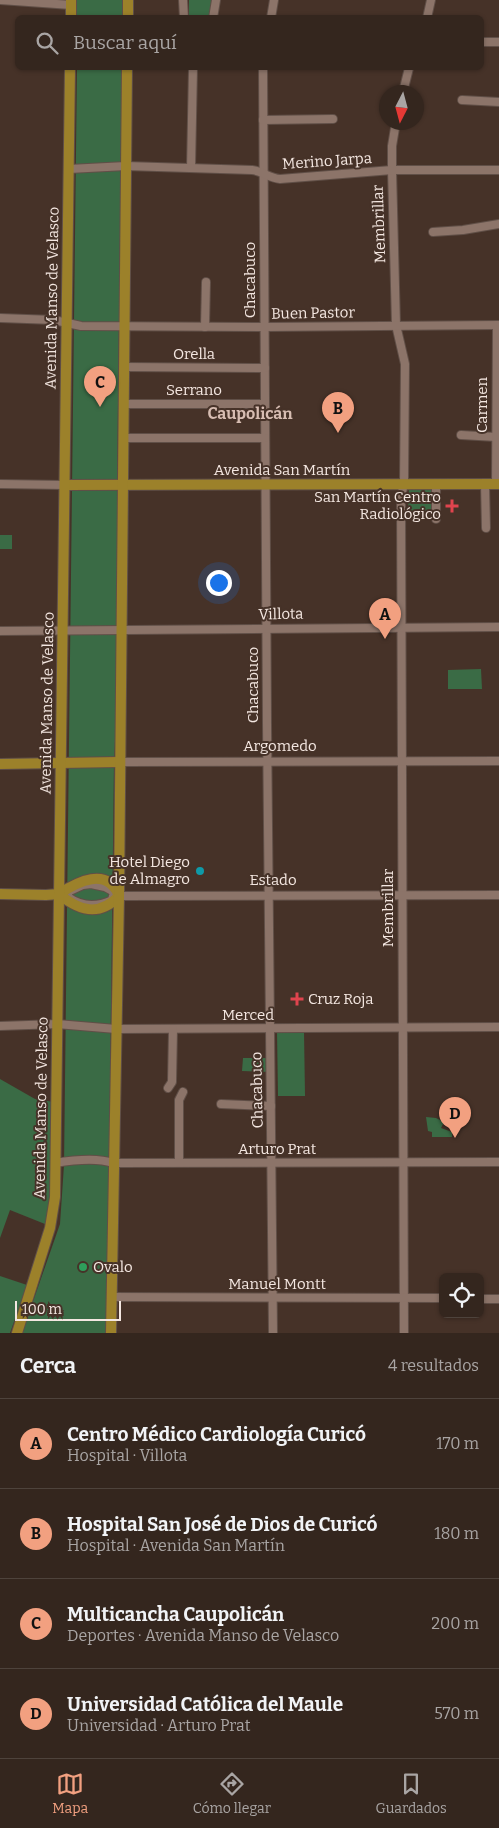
<!DOCTYPE html>
<html lang="es">
<meta charset="utf-8">
<style>
body{margin:0;font-family:Bitter,serif;background:#3c2e27;color:#f1f3f6}
.controls{position:absolute;right:15px;bottom:15px;display:grid;overflow:hidden;border-radius:8px;box-shadow:0 1px 4px #0004}
.controls button{width:45px;height:45px;display:grid;place-items:center;padding:0;border:0;border-bottom:1px solid #4e433c;background:#34261e;color:#f1f3f6;font:25px sans-serif}
.compass{position:absolute;left:379px;top:85px;width:45px;height:45px;border-radius:50%;background:#34261e;box-shadow:0 1px 4px #0004;rotate:186deg}
.scale{position:absolute;left:15px;bottom:12px;width:106px;box-sizing:border-box;padding-left:5px;border:2px solid #f4e7e1;border-top:0;font-size:14px;line-height:18px;white-space:nowrap;color:#f4e7e1;-webkit-text-stroke:4px #463228;paint-order:stroke}
.you{position:absolute;left:218px;top:582px;width:18px;height:18px;margin:-12px;border:4px solid #fff;border-radius:50%;background:#1a73e8;box-shadow:0 0 0 8px #1a73e833}
.badge{display:grid;place-items:center;width:32px;height:32px;border-radius:50%;background:#f2a080;color:#111;font-size:16px;font-weight:700}
.pin{position:absolute;translate:-50% -41px;filter:drop-shadow(0 1px 2px #0008)}
.pin::after{content:'';position:absolute;top:26px;width:18px;height:15px;background:inherit;clip-path:polygon(0 0,100% 0,50% 100%)}
.list{margin:0;padding:0;list-style:none}
h2{display:flex;justify-content:space-between;align-items:center;height:65px;margin:0;padding:0 20px;font-size:21px}
h2 small{font-size:16px;font-weight:400;color:#a9a5a4}
.list li{display:grid;grid-template-columns:32px 1fr auto;gap:15px;align-items:center;box-sizing:border-box;height:90px;padding:0 20px;border-top:1px solid #4e433c}
.list b{display:block;font-size:19px;white-space:nowrap}
.list p{margin:0;font-size:16px;white-space:nowrap;color:#a9a5a4}
.list em{font-size:16px;font-style:normal;color:#a9a5a4}
.icon{flex:none;width:28px;height:28px;fill:none;stroke:currentColor;stroke-width:2;stroke-linecap:round;stroke-linejoin:round}
.map{position:relative;flex:none;width:499px;height:1333px;overflow:hidden}
.search{position:absolute;background:#34261e;box-shadow:0 1px 4px #0004;left:15px;right:15px;top:15px;height:55px;display:flex;align-items:center;gap:12px;box-sizing:border-box;padding:0 18px;border-radius:8px;color:#a9a5a4;font-size:19px}
.sheet{height:425px;background:#34261e}
nav{display:flex;justify-content:space-around;align-items:center;box-sizing:border-box;height:70px;border-top:1px solid #4e433c;background:#34261e;font-size:14px;color:#a9a5a4}
nav a{display:grid;justify-items:center;gap:2px}
nav .on{color:#f2a080}
.map>svg:first-child{display:block}
.green{fill:#3a6b45}
.lines{fill:none;stroke-linecap:round;stroke-linejoin:round}
.minor-casing{stroke:#604f47;stroke-width:10}
.major-casing{stroke:#604f47;stroke-width:12}
.minor{stroke:#8c7469;stroke-width:8}
.major{stroke:#9c812a;stroke-width:10}
.health-dot{fill:#e0444e;stroke:#463228;stroke-width:2}
.culture-dot{fill:#0f9aa8;stroke:#463228;stroke-width:2}
.leisure-dot{fill:#2e9e5b;stroke:#463228;stroke-width:2}
.labels{text-anchor:middle;dominant-baseline:central;stroke-width:4;stroke-linejoin:round;paint-order:stroke}
.street-label{font-size:15px;fill:#f4e7e1;stroke:#463228}
.poi-label{font-size:15px;fill:#f4e7e1;stroke:#463228;text-anchor:end}
.neighbourhood-label{font-size:16px;font-weight:bold;fill:#d7bdb2;stroke:#463228}
</style>
<div class="map">
<svg width="499" height="1333" viewBox="0 0 499 1333">
<rect width="100%" height="100%" fill="#463228"/>
<g class="green">
<rect x="77" y="0" width="45" height="17"/>
<path d="M 189,0 L 212,0 L 209,17 L 189,18 Z"/>
<path d="M 77,68 L 122,68 L 117,490 L 117,696 L 114,764 L 107,1333 L 22,1333 L 60,1224 L 64,1165 Z"/>
<path d="M 409,489 L 434,489 L 434,511 L 408,511 Z"/>
<rect x="0" y="535" width="12" height="14"/>
<path d="M 481,669 L 482,689 L 448,689 L 448,670 Z"/>
<path d="M 277,1032 L 304,1032 L 305,1096 L 278,1096 Z"/>
<path d="M 243,1058 L 273,1058 L 273,1072 L 242,1071 Z"/>
<path d="M 0,1079 L 35,1099 L 54,1102 L 50,1207 L 45,1224 L 10,1210 L 0,1238 Z"/>
<path d="M 426,1117 L 436,1118 L 444,1122 L 441,1128 L 452,1132 L 452,1137 L 432,1137 L 432,1132 L 428,1131 Z"/>
<path d="M 0,1276 L 27,1285 L 10,1333 L 0,1333 Z"/>
</g>
<g class="lines">
<defs>
<g id="minor">
<path d="M 0,0 L 71,5"/>
<path d="M 183,0 L 184,18"/>
<path d="M 213,18 L 216,0"/>
<path d="M 271,18 L 274,0"/>
<path d="M 427,18 L 431,0"/>
<path d="M 482,42 L 499,42"/>
<path d="M 263,68 L 267,724 L 273,1333"/>
<path d="M 403,92 L 409,68"/>
<path d="M 462,100 L 499,102"/>
<path d="M 263,120 L 333,119"/>
<path d="M 396,122 L 392,146 L 392,170 L 396,325 L 405,364 L 404,484 L 401,496 L 404,1333"/>
<path d="M 191,168 L 193,68"/>
<path d="M 69,169 L 126,166 L 252,170 C 262,171 269,178 280,179 L 392,170 L 499,170"/>
<path d="M 433,232 L 463,230 L 499,224"/>
<path d="M 0,318 L 54,320 L 81,326 L 264,327 L 499,325"/>
<path d="M 205,327 L 206,282"/>
<path d="M 124,367 L 265,368"/>
<path d="M 123,404 L 265,404"/>
<path d="M 461,435 L 496,437"/>
<path d="M 123,438 L 265,438"/>
<path d="M 0,484 L 65,485"/>
<path d="M 485,484 L 486,528"/>
<path d="M 496,484 L 497,325"/>
<path d="M 436,519 L 436,484"/>
<path d="M 0,631 L 499,627"/>
<path d="M 119,762 L 499,761"/>
<path d="M 91,884 L 105,887 L 114,892 L 112,900 C 97,907 82,907 68,897 L 68,892 L 83,885 Z"/>
<path d="M 119,896 L 499,895"/>
<path d="M 0,1026 L 57,1024 L 116,1029 L 499,1027"/>
<path d="M 168,1088 L 172,1082 L 173,1029"/>
<path d="M 221,1104 L 271,1106"/>
<path d="M 179,1162 L 179,1100 L 183,1092"/>
<path d="M 55,1163 C 73,1160 96,1157 113,1163 L 499,1162"/>
<path d="M 111,1297 L 443,1298"/>
<path d="M 480,1299 L 499,1299"/>
</g>
<g id="major">
<path d="M 71,18 L 71,0"/>
<path d="M 128,18 L 128,0"/>
<path d="M 65,485 L 499,484"/>
<path d="M 0,764 L 119,762"/>
<path d="M 0,894 L 46,895 L 59,894 C 79,911 99,917 119,896 C 107,866 77,882 59,894"/>
<path d="M 17,1333 L 50,1228 L 55,1197 L 70,68"/>
<path d="M 111,1333 L 119,896 L 127,68"/>
</g>
</defs>
<use href="#minor" class="minor-casing"/>
<use href="#major" class="major-casing"/>
<use href="#minor" class="minor"/>
<use href="#major" class="major"/>
</g>
<g class="health-dot">
<path d="M449.5 498.5h5v5h5v5h-5v5h-5v-5h-5v-5h5z"/>
<path d="M294.5 991.5h5v5h5v5h-5v5h-5v-5h-5v-5h5z"/>
</g>
<circle class="culture-dot" cx="200" cy="871" r="5"/>
<circle class="leisure-dot" cx="83" cy="1267" r="5"/>
<g class="labels">
<g class="street-label">
<text transform="translate(327 161) rotate(-4)">Merino Jarpa</text>
<text transform="translate(379 224) rotate(-92)">Membrillar</text>
<text transform="translate(250 280) rotate(-90)">Chacabuco</text>
<text transform="translate(52 298) rotate(-89)">Avenida Manso de Velasco</text>
<text transform="translate(313 313) rotate(-1)">Buen Pastor</text>
<text x="194" y="354">Orella</text>
<text x="194" y="390">Serrano</text>
<text transform="translate(482 405) rotate(-90)">Carmen</text>
<text x="282" y="470">Avenida San Martín</text>
<text transform="translate(281 614) rotate(-1)">Villota</text>
<text transform="translate(253 685) rotate(-90)">Chacabuco</text>
<text transform="translate(47 703) rotate(-89)">Avenida Manso de Velasco</text>
<text x="280" y="746">Argomedo</text>
<text x="273" y="880">Estado</text>
<text transform="translate(388 908) rotate(-90)">Membrillar</text>
<text x="248" y="1015">Merced</text>
<text transform="translate(257 1090) rotate(-91)">Chacabuco</text>
<text transform="translate(41 1108) rotate(-89)">Avenida Manso de Velasco</text>
<text x="277" y="1149">Arturo Prat</text>
<text x="277" y="1284">Manuel Montt</text>
</g>
<g class="poi-label">
<text x="441" y="497">San Martín Centro<tspan x="441" dy="17">Radiológico</tspan></text>
<text x="190" y="862">Hotel Diego<tspan x="190" dy="17">de Almagro</tspan></text>
<text x="308" y="999" text-anchor="start">Cruz Roja</text>
<text x="93" y="1267" text-anchor="start">Ovalo</text>
</g>
<g class="neighbourhood-label">
<text x="250" y="413">Caupolicán</text>
</g>
</g>
</svg>
<div class="controls">
<button><svg class="icon" aria-label="locate" viewBox="0 0 24 24"><circle cx="12" cy="12" r="6"/><path d="M12 2v4M12 18v4M2 12h4M18 12h4"/></svg></button>
</div>
<svg class="compass" viewBox="-18 -18 36 36"><path d="M0-13l5 13h-10z" fill="#e53935"/><path d="M0 13l5-13h-10z" fill="#a9a5a4"/></svg>
<div class="scale">100 m</div>
<div class="you"></div>
<div class="pin badge" style="left:385px;top:639px">A</div>
<div class="pin badge" style="left:338px;top:433px">B</div>
<div class="pin badge" style="left:100px;top:407px">C</div>
<div class="pin badge" style="left:455px;top:1138px">D</div>
<div class="search"><svg class="icon" aria-label="search" viewBox="0 0 24 24"><circle cx="10" cy="10" r="6"/><path d="M15 15l6 6"/></svg>Buscar aquí</div>
</div>
<section class="sheet">
<h2>Cerca<small>4 resultados</small></h2>
<ul class="list">
<li><span class="badge">A</span><div><b>Centro Médico Cardiología Curicó</b><p>Hospital · Villota</p></div><em>170 m</em></li>
<li><span class="badge">B</span><div><b>Hospital San José de Dios de Curicó</b><p>Hospital · Avenida San Martín</p></div><em>180 m</em></li>
<li><span class="badge">C</span><div><b>Multicancha Caupolicán</b><p>Deportes · Avenida Manso de Velasco</p></div><em>200 m</em></li>
<li><span class="badge">D</span><div><b>Universidad Católica del Maule</b><p>Universidad · Arturo Prat</p></div><em>570 m</em></li>
</ul>
</section>
<nav>
<a class="on"><svg class="icon" aria-label="map" viewBox="0 0 24 24"><path d="M3 6l6-2 6 2 6-2v14l-6 2-6-2-6 2zM9 4v14M15 6v14"/></svg>Mapa</a>
<a><svg class="icon" aria-label="directions" viewBox="0 0 24 24"><path d="M12 3l9 9-9 9-9-9zM9 14v-3h6M13 9l2 2-2 2"/></svg>Cómo llegar</a>
<a><svg class="icon" aria-label="saved" viewBox="0 0 24 24"><path d="M7 4h10v16l-5-4-5 4z"/></svg>Guardados</a>
</nav>
